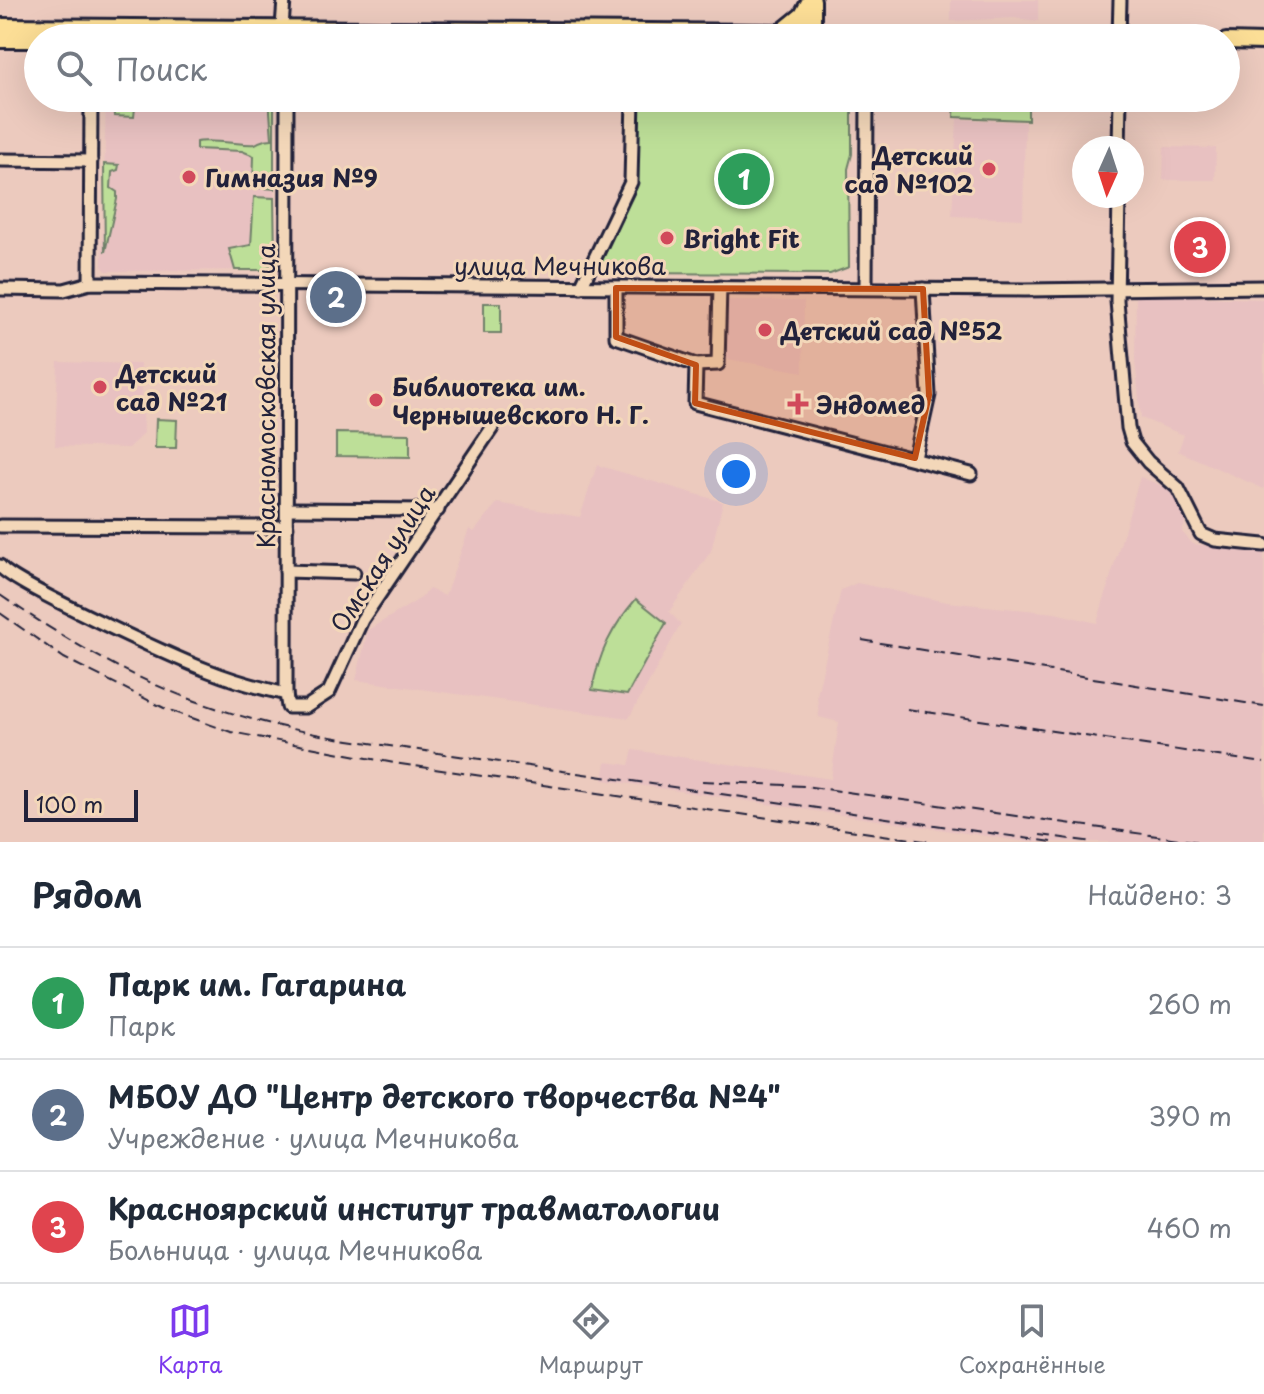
<!DOCTYPE html>
<html lang="ru">
<meta charset="utf-8">
<style>
body{margin:0;font-family:"Playpen Sans",sans-serif;background:#f6f6f7;color:#1f2937}
.compass{position:absolute;left:1072px;top:136px;width:72px;height:72px;border-radius:50%;background:#fff;box-shadow:0 8px 32px #0002;rotate:183deg}
.scale{position:absolute;left:24px;bottom:20px;width:114px;box-sizing:border-box;padding-left:8px;border:4px solid #22223b;border-top:0;font-size:22px;line-height:28px;white-space:nowrap;color:#22223b;-webkit-text-stroke:6px #f3d7b9;paint-order:stroke}
.you{position:absolute;left:736px;top:474px;width:28px;height:28px;margin:-20px;border:6px solid #fff;border-radius:50%;background:#1a73e8;box-shadow:0 0 0 12px #1a73e833}
.badge{display:grid;place-items:center;width:52px;height:52px;border-radius:50%;background:#7c3aed;color:#fff;font-size:26px;font-weight:700}
.pin{position:absolute;translate:-50% -50%;border:4px solid #fff;box-shadow:0 2px 8px #0006}
.list{margin:0;padding:0;list-style:none}
h2{display:flex;justify-content:space-between;align-items:center;height:104px;margin:0;padding:0 32px;font-size:34px}
h2 small{font-size:26px;font-weight:400;color:#747a83}
.list li{display:grid;grid-template-columns:52px 1fr auto;gap:24px;align-items:center;box-sizing:border-box;height:112px;padding:0 32px;border-top:2px solid #e0e1e3}
.list b{display:block;font-size:30px;white-space:nowrap}
.list p{margin:0;font-size:26px;white-space:nowrap;color:#747a83}
.list em{font-size:26px;font-style:normal;color:#747a83}
.icon{flex:none;width:44px;height:44px;fill:none;stroke:currentColor;stroke-width:2;stroke-linecap:round;stroke-linejoin:round}
.map{position:relative;flex:none;width:1264px;height:842px;overflow:hidden}
.search{position:absolute;background:#fff;box-shadow:0 8px 32px #0002;left:24px;right:24px;top:24px;height:88px;display:flex;align-items:center;gap:20px;box-sizing:border-box;padding:0 28px;border-radius:44px;color:#747a83;font-size:30px}
.sheet{height:440px;background:#fff}
nav{display:flex;justify-content:space-around;align-items:center;box-sizing:border-box;height:112px;border-top:2px solid #e0e1e3;background:#fff;font-size:22px;color:#747a83}
nav a{display:grid;justify-items:center;gap:4px}
nav .on{color:#7c3aed}
.map>svg:first-child{display:block}
.built{fill:#e8c1c1}
.green{fill:#bddf98;stroke:#70806a;stroke-width:2}
.lines{fill:none;stroke-linecap:round;stroke-linejoin:round}
.minor-casing{stroke:#22223b;stroke-width:17}
.major-casing{stroke:#22223b;stroke-width:20}
.minor{stroke:#f3d7b9;stroke-width:11}
.major{stroke:#fcde96;stroke-width:14}
.rail{stroke:#22223b;stroke-width:2;stroke-dasharray:12 6;stroke-linecap:butt}
.marked{fill:#c04e15;fill-opacity:0.2;stroke:#c04e15;stroke-width:6;stroke-linejoin:round}
.poi-dot{fill:#d1495b;stroke:#f3d7b9;stroke-width:3}
.labels{text-anchor:middle;dominant-baseline:central;stroke-width:6;stroke-linejoin:round;paint-order:stroke}
.poi-label{font-size:24px;font-weight:bold;fill:#22223b;stroke:#f3d7b9;text-anchor:start}
.street-label{font-size:24px;fill:#22223b;stroke:#f3d7b9}
</style>
<div class="map">
<svg width="1264" height="842" viewBox="0 0 1264 842">
<rect width="100%" height="100%" fill="#eccabe"/>
<filter id="ink" filterUnits="userSpaceOnUse"><feTurbulence type="fractalNoise" baseFrequency=".0125" numOctaves="2"/><feDisplacementMap in="SourceGraphic" scale="16" xChannelSelector="R" yChannelSelector="G"/><feConvolveMatrix kernelMatrix="1 2 1 2 8 2 1 2 1" color-interpolation-filters="sRGB"/></filter>
<g filter="url(#ink)">
<g class="built">
<path d="M 951,0 L 1038,0 L 1038,21 L 1015,18 L 951,21 Z"/>
<path d="M 106,98 L 274,98 L 275,259 L 266,270 L 106,271 L 102,266 Z"/>
<path d="M 957,119 L 1025,122 L 1023,219 L 952,216 Z"/>
<path d="M 1164,147 L 1216,148 L 1215,180 L 1163,180 Z"/>
<path d="M 1136,295 L 1264,299 L 1264,489 L 1178,451 L 1184,435 L 1141,418 L 1135,360 Z"/>
<path d="M 728,300 L 804,301 L 803,372 L 726,359 Z"/>
<path d="M 58,362 L 140,364 L 144,433 L 128,448 L 55,446 Z"/>
<path d="M 597,465 L 723,502 L 711,551 L 669,612 L 681,624 L 629,718 L 356,680 L 368,630 L 421,598 L 429,589 L 445,596 L 469,529 L 474,532 L 497,503 L 580,517 Z"/>
<path d="M 1140,477 L 1173,490 L 1186,520 L 1182,532 L 1193,544 L 1264,552 L 1264,842 L 1027,842 L 603,780 L 606,762 L 629,765 L 633,750 L 831,779 L 839,722 L 819,717 L 817,695 L 841,590 L 857,583 L 947,602 L 1055,613 L 1097,623 Z"/>
</g>
<g class="green">
<path d="M 113,98 L 136,98 L 134,117 L 114,116 Z"/>
<rect x="182" y="98" width="65" height="8"/>
<path d="M 269,98 L 274,98 L 274,189 L 253,187 L 254,156 L 242,151 L 196,149 L 196,142 C 212,139 249,146 255,144 C 262,141 263,139 272,139 Z"/>
<path d="M 643,98 L 852,98 L 852,154 L 848,169 L 849,267 L 830,274 L 603,273 L 599,267 L 637,187 L 639,104 L 643,103 Z"/>
<path d="M 955,98 L 1028,99 L 1028,120 L 954,117 Z"/>
<path d="M 104,164 L 119,165 L 118,170 L 112,172 L 111,188 L 117,192 L 117,199 L 105,252 Z"/>
<path d="M 254,197 L 274,198 L 275,259 L 266,270 L 235,270 L 229,249 L 251,245 Z"/>
<rect x="484" y="303" width="17" height="30"/>
<path d="M 156,419 L 177,420 L 176,448 L 155,448 Z"/>
<path d="M 336,433 L 410,434 L 410,457 L 336,456 Z"/>
<path d="M 636,599 L 666,623 L 627,695 L 592,690 C 599,653 612,627 636,599 Z"/>
</g>
<g class="lines">
<defs>
<g id="minor">
<path d="M 282,27 L 284,0"/>
<path d="M 1119,38 L 1120,0"/>
<path d="M 1119,148 L 1120,98"/>
<path d="M 0,160 L 91,161"/>
<path d="M 1119,196 L 1117,301 L 1128,428 L 1132,442 L 1148,462 L 1178,488 L 1201,534 L 1215,540 L 1264,545"/>
<path d="M 90,283 L 91,98"/>
<path d="M 581,287 L 631,182 L 633,98"/>
<path d="M 616,288 L 616,337 L 696,365 L 695,403 L 971,474"/>
<path d="M 866,288 L 867,98"/>
<path d="M 0,289 L 64,290 L 90,283 L 1025,290 L 1264,287"/>
<path d="M 696,365 L 718,364 L 720,287"/>
<path d="M 915,458 L 929,395 L 923,289"/>
<path d="M 287,509 L 438,510"/>
<path d="M 0,526 L 287,527"/>
<path d="M 0,566 C 10,583 180,660 209,671 C 234,681 260,688 286,694 L 288,707 L 306,707 L 329,692 L 362,620 L 492,428"/>
<path d="M 286,571 L 354,573"/>
<path d="M 286,694 L 287,98"/>
</g>
<g id="major">
<path d="M 813,0 L 813,37"/>
<path d="M 0,26 L 781,32 L 871,38"/>
<path d="M 781,32 L 802,15 L 810,0"/>
<path d="M 0,40 L 38,40"/>
<path d="M 1226,41 L 1264,42"/>
</g>
</defs>
<use href="#minor" class="minor-casing"/>
<use href="#major" class="major-casing"/>
<use href="#minor" class="minor"/>
<use href="#major" class="major"/>
<g class="rail">
<path d="M 0,595 C 117,675 201,714 342,739 L 1052,842"/>
<path d="M 0,613 L 64,658 L 164,708 L 231,732 L 394,763 L 931,842"/>
<path d="M 862,640 L 1264,706"/>
<path d="M 907,709 L 1264,763"/>
<path d="M 702,781 L 804,786 L 1200,842"/>
<path d="M 1040,835 L 1093,842"/>
</g>
</g>
</g>
<path class="marked" d="M 616,288 L 923,289 L 929,395 L 915,458 L 695,403 L 696,365 L 616,337 Z"/>
<g class="poi-dot">
<circle cx="989" cy="169" r="8"/>
<circle cx="189" cy="177" r="8"/>
<circle cx="667" cy="238" r="8"/>
<circle cx="765" cy="330" r="8"/>
<circle cx="100" cy="387" r="8"/>
<circle cx="376" cy="400" r="8"/>
<path d="M794 392h8v8h8v8h-8v8h-8v-8h-8v-8h8z"/>
</g>
<g class="labels">
<g class="poi-label">
<text x="973" y="155" text-anchor="end">Детский<tspan x="973" dy="28">сад №102</tspan></text>
<text x="205" y="177">Гимназия №9</text>
<text x="683" y="238">Bright Fit</text>
<text x="781" y="330">Детский сад №52</text>
<text x="116" y="373">Детский<tspan x="116" dy="28">сад №21</tspan></text>
<text x="392" y="386">Библиотека им.<tspan x="392" dy="28">Чернышевского Н. Г.</tspan></text>
<text x="816" y="404">Эндомед</text>
</g>
<g class="street-label">
<text x="560" y="265">улица Мечникова</text>
<text transform="translate(265 396) rotate(-90)">Красномосковская улица</text>
<text transform="translate(382 558) rotate(-57)">Омская улица</text>
</g>
</g>
</svg>
<svg class="compass" viewBox="-18 -18 36 36"><path d="M0-13l5 13h-10z" fill="#e53935"/><path d="M0 13l5-13h-10z" fill="#747a83"/></svg>
<div class="scale">100 m</div>
<div class="you"></div>
<div class="pin badge" style="left:744px;top:179px;background:#2e9e5b">1</div>
<div class="pin badge" style="left:336px;top:297px;background:#5c6f8a">2</div>
<div class="pin badge" style="left:1200px;top:247px;background:#e0444e">3</div>
<div class="search"><svg class="icon" aria-label="search" viewBox="0 0 24 24"><circle cx="10" cy="10" r="6"/><path d="M15 15l6 6"/></svg>Поиск</div>
</div>
<section class="sheet">
<h2>Рядом<small>Найдено: 3</small></h2>
<ul class="list">
<li><span class="badge" style="background:#2e9e5b">1</span><div><b>Парк им. Гагарина</b><p>Парк</p></div><em>260 m</em></li>
<li><span class="badge" style="background:#5c6f8a">2</span><div><b>МБОУ ДО &quot;Центр детского творчества №4&quot;</b><p>Учреждение · улица Мечникова</p></div><em>390 m</em></li>
<li><span class="badge" style="background:#e0444e">3</span><div><b>Красноярский институт травматологии</b><p>Больница · улица Мечникова</p></div><em>460 m</em></li>
</ul>
</section>
<nav>
<a class="on"><svg class="icon" aria-label="map" viewBox="0 0 24 24"><path d="M3 6l6-2 6 2 6-2v14l-6 2-6-2-6 2zM9 4v14M15 6v14"/></svg>Карта</a>
<a><svg class="icon" aria-label="directions" viewBox="0 0 24 24"><path d="M12 3l9 9-9 9-9-9zM9 14v-3h6M13 9l2 2-2 2"/></svg>Маршрут</a>
<a><svg class="icon" aria-label="saved" viewBox="0 0 24 24"><path d="M7 4h10v16l-5-4-5 4z"/></svg>Сохранённые</a>
</nav>
